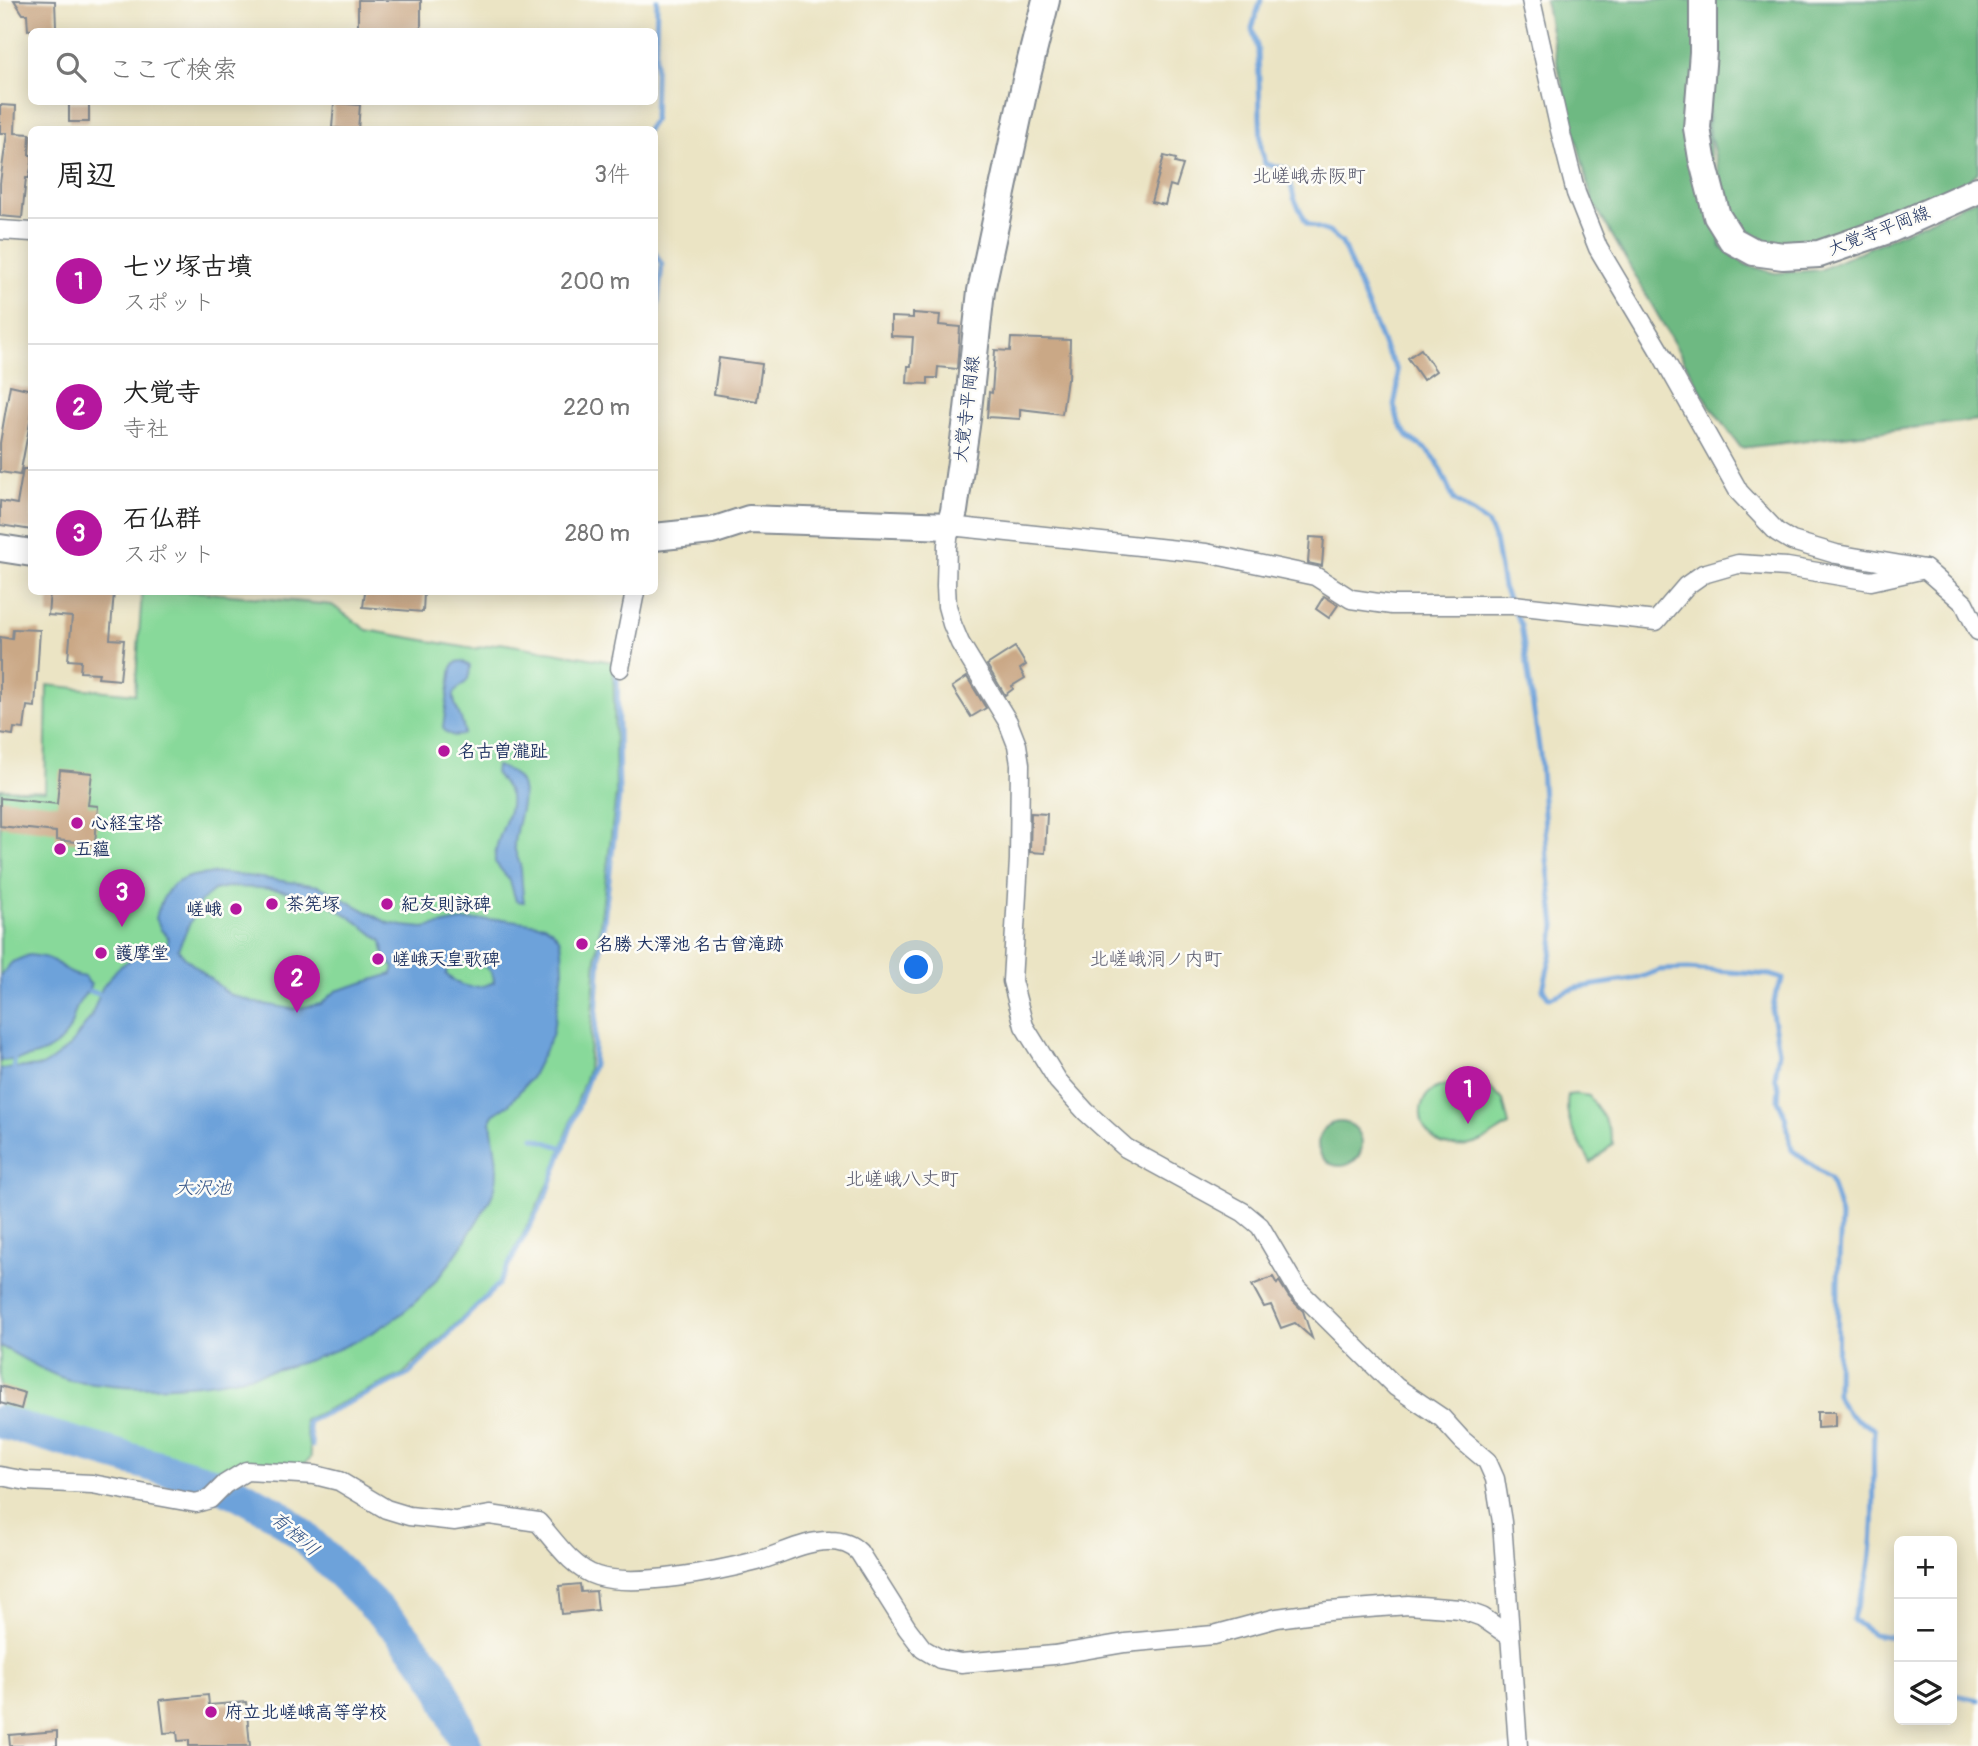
<!DOCTYPE html>
<html lang="ja">
<meta charset="utf-8">
<style>
body{margin:0;font-family:Pangolin,"Klee One",sans-serif;background:#f6f6f6;color:#222}
.controls{position:absolute;right:21px;bottom:21px;display:grid;overflow:hidden;border-radius:10px;box-shadow:0 4px 18px #0003}
.controls button{width:63px;height:63px;display:grid;place-items:center;padding:0;border:0;border-bottom:2px solid #e0e0e0;background:#fff;color:#222;font:35px sans-serif}
.you{position:absolute;left:917px;top:968px;width:24px;height:24px;margin:-18px;border:5px solid #fff;border-radius:50%;background:#1a73e8;box-shadow:0 0 0 10px #1a73e833}
.badge{display:grid;place-items:center;width:46px;height:46px;border-radius:50%;background:#b5179e;color:#fff;font-size:23px;font-weight:700}
.pin{position:absolute;translate:-50% -58px;filter:drop-shadow(0 2px 4px #0008)}
.pin::after{content:'';position:absolute;top:37px;width:24px;height:21px;background:inherit;clip-path:polygon(0 0,100% 0,50% 100%)}
.list{margin:0;padding:0;list-style:none}
h2{display:flex;justify-content:space-between;align-items:center;height:91px;margin:0;padding:0 28px;font-size:30px}
h2 small{font-size:23px;font-weight:400;color:#767676}
.list li{display:grid;grid-template-columns:46px 1fr auto;gap:21px;align-items:center;box-sizing:border-box;height:126px;padding:0 28px;border-top:2px solid #e0e0e0}
.list b{display:block;font-size:26px;white-space:nowrap}
.list p{margin:0;font-size:23px;white-space:nowrap;color:#767676}
.list em{font-size:23px;font-style:normal;color:#767676}
.icon{flex:none;width:38px;height:38px;fill:none;stroke:currentColor;stroke-width:2;stroke-linecap:round;stroke-linejoin:round}
.map{position:relative;flex:none;width:1978px;height:1746px;overflow:hidden}
.search{position:absolute;background:#fff;box-shadow:0 4px 18px #0003;left:28px;top:28px;width:630px;height:77px;display:flex;align-items:center;gap:18px;box-sizing:border-box;padding:0 24px;border-radius:10px;color:#767676;font-size:26px}
.panel{position:absolute;background:#fff;box-shadow:0 4px 18px #0003;left:28px;top:126px;width:630px;height:469px;border-radius:10px}
.map>svg:first-child{display:block}
.green{fill:#88d99a;stroke:#52847c;stroke-width:2}
.forest{fill:#6eb982;stroke:#447470;stroke-width:2}
.water{fill:#6da2da;stroke:#44689c;stroke-width:2;fill-rule:evenodd}
.lines{fill:none;stroke-linecap:round;stroke-linejoin:round}
.stream{stroke:#6da2da;stroke-width:5}
.river{stroke:#6da2da;stroke-width:33}
.building{fill:#caa886}
.minor-casing{stroke:#838a91;stroke-width:21}
.secondary-casing{stroke:#838a91;stroke-width:30}
.minor{stroke:#fff;stroke-width:18}
.secondary{stroke:#fff;stroke-width:26}
.poi-dot{fill:#b5179e;stroke:#fdfcf7;stroke-width:2.5}
.labels{text-anchor:middle;dominant-baseline:central;stroke-width:5;stroke-linejoin:round;paint-order:stroke}
.street-label{font-size:18px;fill:#1b2f5e;stroke:#fdfcf7}
.poi-label{font-size:18px;font-weight:bold;fill:#1b2f5e;stroke:#fdfcf7;text-anchor:start}
.neighbourhood-label{font-size:19px;fill:#58596c;stroke:#fdfcf7}
.water-label{font-size:19px;font-style:italic;fill:#385789;stroke:#fdfcf7}
</style>
<div class="map">
<svg width="1978" height="1746" viewBox="0 0 1978 1746">
<rect width="100%" height="100%" fill="#fdfcf7"/>
<filter id="ink" filterUnits="userSpaceOnUse"><feTurbulence type="fractalNoise" baseFrequency=".0143" numOctaves="2"/><feDisplacementMap in="SourceGraphic" scale="14" xChannelSelector="R" yChannelSelector="G"/><feConvolveMatrix kernelMatrix="1 2 1 2 8 2 1 2 1" color-interpolation-filters="sRGB"/></filter>
<filter id="wash" filterUnits="userSpaceOnUse"><feTurbulence type="fractalNoise" baseFrequency=".00686" numOctaves="4" result="noise"/><feDisplacementMap in="SourceGraphic" scale="28" xChannelSelector="R" yChannelSelector="G"/><feGaussianBlur stdDeviation="1.57" result="paint"/><feColorMatrix in="noise" values="0 0 0 0 0 0 0 0 0 0 0 0 0 0 0 0 0 1.4 0 .05"/><feComposite in="paint" operator="in"/></filter>
<g filter="url(#wash)">
<rect width="100%" height="100%" fill="#ebe4c4"/>
<g class="green">
<path d="M 142,592 L 201,592 L 332,605 L 367,630 L 474,649 L 500,643 L 613,662 L 616,794 L 596,957 L 588,1070 L 551,1179 L 497,1285 L 403,1374 L 304,1420 L 311,1457 L 304,1465 L 239,1465 L 222,1479 L 0,1418 L 0,789 L 45,791 L 47,685 L 135,694 Z"/>
<path d="M 1486,1085 L 1503,1100 L 1509,1125 C 1499,1130 1490,1138 1480,1142 C 1421,1164 1402,1097 1442,1086 C 1455,1083 1473,1085 1486,1085 Z"/>
<path d="M 1576,1094 L 1589,1096 C 1600,1111 1609,1124 1613,1144 L 1591,1163 C 1579,1141 1563,1121 1568,1095 Z"/>
</g>
<g class="forest">
<path d="M 1545,0 L 1693,0 L 1721,247 L 1747,265 L 1775,273 L 1820,270 L 1978,198 L 1978,420 L 1741,448 L 1708,403 L 1592,200 L 1558,67 Z"/>
<path d="M 1713,0 L 1978,0 L 1978,172 L 1970,180 L 1820,246 L 1760,245 L 1736,232 L 1729,216 L 1708,127 Z"/>
<circle cx="1340" cy="1144" r="22"/>
</g>
<g class="water">
<path d="M 462,661 L 470,666 C 470,689 457,683 454,695 C 452,705 465,720 464,734 C 457,738 445,735 443,727 L 452,667 L 457,662 Z"/>
<path d="M 496,766 C 541,778 516,814 514,844 C 514,852 520,861 521,870 C 522,881 522,891 524,902 L 516,901 L 510,881 L 495,862 C 493,837 518,809 508,791 C 505,785 499,779 495,773 Z"/>
<path d="M 224,873 L 319,886 L 388,923 L 403,926 L 424,928 L 460,921 L 503,919 L 545,925 L 552,930 L 559,938 L 562,948 L 563,971 L 552,1036 L 531,1078 L 509,1104 L 493,1115 L 491,1119 C 492,1142 501,1164 495,1187 C 491,1202 480,1216 472,1229 C 455,1259 429,1293 401,1314 C 327,1369 194,1396 103,1384 C 91,1383 78,1382 66,1379 C 43,1372 22,1357 0,1346 L 0,1069 L 42,1066 L 49,1062 L 69,1047 L 91,1017 L 102,988 L 117,969 L 134,957 L 168,947 L 168,937 L 161,930 L 156,918 C 166,877 186,875 224,873 ZM 227,887 C 268,887 306,890 342,912 C 356,920 369,931 382,941 L 385,958 L 394,967 L 392,974 L 336,991 L 321,1004 L 293,1009 L 257,1003 L 229,994 L 185,958 L 178,949 L 199,903 L 214,890 ZM 464,960 C 478,962 494,966 494,982 C 477,990 459,989 446,974 L 447,967 L 453,962 Z"/>
<path d="M 29,955 C 35,956 41,956 47,958 C 64,964 63,974 84,977 L 91,985 C 87,994 80,998 77,1007 C 73,1015 72,1025 68,1032 C 53,1056 25,1059 0,1061 L 0,976 L 12,962 Z"/>
</g>
<g class="lines">
<g class="stream">
<path d="M 1261,0 L 1252,28 L 1258,50 L 1261,147 L 1265,164 L 1287,169 L 1294,198 L 1307,224 L 1329,232 L 1342,243 L 1386,351 L 1397,370 L 1398,386 L 1394,405 L 1399,423 L 1408,437 L 1427,450 L 1437,462 L 1454,500 L 1487,523 L 1495,540 L 1503,587 L 1509,601"/>
<path d="M 647,130 L 654,120 L 657,0"/>
<path d="M 654,251 L 662,265 L 654,339"/>
<path d="M 1513,609 L 1521,625 L 1540,754 L 1547,859 L 1555,926 L 1552,952 L 1543,989 L 1549,998 L 1576,988 L 1639,978 L 1660,970 L 1687,969 L 1770,975 L 1783,979 L 1776,992 L 1772,1013 L 1779,1051 L 1775,1077 L 1779,1087 L 1778,1100 L 1785,1116 L 1792,1150 L 1830,1179 L 1841,1216 L 1838,1282 L 1837,1395 C 1844,1414 1856,1420 1874,1429 C 1872,1477 1877,1527 1868,1574 C 1865,1590 1855,1604 1853,1620 L 1873,1634 L 1899,1638"/>
<path d="M 89,991 L 99,994"/>
<path d="M 14,1060 L 14,1069"/>
<path d="M 534,1138 L 564,1148"/>
<path d="M 312,1446 L 307,1422 L 409,1374 L 498,1285 L 547,1194 L 593,1065 L 600,953 L 619,796 L 617,670"/>
<path d="M 1952,1694 L 1978,1700"/>
</g>
<path class="river" d="M 0,1422 L 214,1483 L 240,1494 L 278,1515 L 302,1535 L 396,1627 L 432,1670 L 443,1691 L 466,1746"/>
</g>
<g id="blocks">
<g class="building">
<path d="M 14,0 L 55,1 L 56,27 L 28,30 L 27,14 L 23,14 Z"/>
<rect x="358" y="0" width="63" height="32"/>
<rect x="69" y="102" width="20" height="20"/>
<path d="M 334,103 L 360,105 L 358,130 L 332,128 Z"/>
<path d="M 0,105 L 16,106 L 15,133 L 30,134 L 29,155 L 32,155 L 32,163 L 29,178 L 26,178 L 22,218 L 0,216 L 0,183 L 7,133 L 0,133 Z"/>
<path d="M 1164,156 L 1176,159 L 1175,163 L 1183,165 L 1176,187 L 1170,185 L 1165,205 L 1151,202 Z"/>
<path d="M 913,313 L 940,315 L 939,325 L 960,327 L 957,369 L 938,367 L 937,378 L 928,378 L 928,384 L 907,383 L 908,366 L 911,366 L 913,337 L 891,336 L 891,317 L 913,318 Z"/>
<path d="M 1011,338 L 1070,340 L 1069,379 L 1067,379 L 1062,414 L 1020,409 L 1020,419 L 987,417 L 989,392 L 992,393 L 995,350 L 1010,351 Z"/>
<path d="M 1421,349 L 1436,371 L 1423,380 L 1408,358 Z"/>
<path d="M 719,358 L 762,364 L 757,401 L 714,394 Z"/>
<path d="M 10,385 L 32,390 L 32,412 L 20,475 L 0,472 L 0,443 Z"/>
<path d="M 23,469 L 32,469 L 32,530 L 0,525 L 0,501 L 17,504 Z"/>
<path d="M 1310,537 L 1324,538 L 1322,566 L 1308,563 Z"/>
<path d="M 50,592 L 114,592 L 110,639 L 124,640 L 120,680 L 98,678 L 99,673 L 80,672 L 81,661 L 68,660 L 72,617 L 48,615 Z"/>
<path d="M 365,592 L 424,592 L 423,612 L 363,607 Z"/>
<path d="M 1324,596 L 1338,605 L 1329,618 L 1316,609 Z"/>
<path d="M 13,629 L 40,630 L 35,707 L 27,706 L 24,729 L 14,728 L 13,735 L 0,733 L 0,637 L 12,639 Z"/>
<path d="M 1015,647 L 1026,665 L 1020,669 L 1025,678 L 1012,686 L 1013,689 L 1005,695 L 987,665 Z"/>
<path d="M 967,677 L 986,708 L 971,717 L 952,687 Z"/>
<path d="M 60,770 L 92,773 L 88,805 L 98,806 L 95,844 L 56,840 L 56,832 L 0,826 L 0,798 L 57,804 Z"/>
<path d="M 1031,813 L 1047,814 L 1045,853 L 1030,852 Z"/>
<path d="M 1273,1277 L 1277,1284 L 1279,1281 L 1289,1297 L 1303,1311 L 1312,1338 L 1295,1323 L 1281,1328 L 1271,1305 L 1264,1307 L 1252,1285 Z"/>
<path d="M 0,1386 L 25,1393 L 21,1409 L 0,1403 Z"/>
<path d="M 1817,1412 L 1835,1412 L 1835,1427 L 1817,1428 Z"/>
<path d="M 580,1584 L 581,1592 L 596,1591 L 598,1610 L 562,1614 L 559,1586 Z"/>
<path d="M 208,1695 L 209,1705 L 246,1702 L 250,1746 L 189,1746 L 189,1740 L 178,1741 L 177,1732 L 164,1733 L 160,1700 Z"/>
<path d="M 57,1731 L 57,1746 L 10,1746 L 9,1735 Z"/>
</g>
</g>
</g>
<g filter="url(#ink)">
<use href="#blocks" fill-opacity="0" stroke="#838a91" stroke-width="2"/>
<g class="lines">
<defs>
<g id="minor">
<path d="M 1531,0 L 1560,130 L 1576,193 L 1598,248 L 1663,357 L 1739,492 L 1777,532 L 1792,541 L 1836,554 L 1925,569 L 1964,603 L 1978,631"/>
<path d="M 0,230 L 32,232"/>
<path d="M 620,668 L 635,592"/>
<path d="M 0,1476 L 27,1481 L 92,1484 L 196,1503 L 210,1499 L 225,1484 L 246,1471 L 283,1473 L 315,1475 L 339,1481 L 386,1509 L 409,1516 L 455,1521 L 490,1515 L 538,1522 C 554,1540 573,1569 597,1576 C 636,1588 718,1571 757,1561 C 780,1555 806,1540 830,1541 C 842,1541 851,1544 859,1552 L 907,1628 L 923,1649 L 940,1659 L 961,1663 L 1054,1655 L 1125,1643 L 1214,1635 L 1277,1618 L 1329,1611 L 1408,1605 L 1460,1609 L 1482,1617 L 1508,1635"/>
<path d="M 1518,1746 L 1502,1522 L 1495,1479 L 1487,1461 L 1462,1440 L 1442,1418 L 1396,1387 L 1297,1289 L 1260,1226 L 1243,1212 L 1126,1148 L 1086,1112 L 1058,1081 L 1024,1026 L 1012,981 L 1019,860 L 1020,764 L 1017,745 L 1008,722 L 960,643 L 952,624 L 947,606 L 946,586 L 947,545 L 950,526 L 1206,553 L 1315,576 L 1351,599 L 1392,605 L 1514,605 L 1656,621 L 1686,586 L 1703,574 L 1738,564 L 1787,567 L 1871,581 L 1925,569"/>
</g>
<g id="secondary">
<path d="M 1703,0 L 1703,52 L 1697,128 L 1702,158 L 1717,216 L 1732,240 L 1754,252 L 1783,256 L 1819,254 L 1888,230 L 1978,190"/>
<path d="M 654,537 L 712,531 L 749,519 L 950,526 L 954,511 L 967,419 L 981,291 L 1026,80 L 1046,0"/>
<path d="M 0,548 L 32,553"/>
</g>
</defs>
<use href="#minor" class="minor-casing"/>
<use href="#secondary" class="secondary-casing"/>
<use href="#minor" class="minor"/>
<use href="#secondary" class="secondary"/>
</g>
</g>
<g class="poi-dot">
<circle cx="444" cy="751" r="7"/>
<circle cx="77" cy="823" r="7"/>
<circle cx="60" cy="849" r="7"/>
<circle cx="272" cy="904" r="7"/>
<circle cx="387" cy="904" r="7"/>
<circle cx="236" cy="909" r="7"/>
<circle cx="582" cy="944" r="7"/>
<circle cx="101" cy="953" r="7"/>
<circle cx="378" cy="959" r="7"/>
<circle cx="211" cy="1712" r="7"/>
</g>
<g class="labels">
<g class="street-label">
<text transform="translate(1879 231) rotate(-21)">大覚寺平岡線</text>
<text transform="translate(967 409) rotate(-83)">大覚寺平岡線</text>
</g>
<g class="poi-label">
<text x="458" y="751">名古曽瀧趾</text>
<text x="91" y="823">心経宝塔</text>
<text x="74" y="849">五蘊</text>
<text x="286" y="904">茶筅塚</text>
<text x="401" y="904">紀友則詠碑</text>
<text x="222" y="909" text-anchor="end">嵯峨</text>
<text x="596" y="944">名勝 大澤池 名古曾滝跡</text>
<text x="115" y="953">護摩堂</text>
<text x="392" y="959">嵯峨天皇歌碑</text>
<text x="225" y="1712">府立北嵯峨高等学校</text>
</g>
<g class="neighbourhood-label">
<text x="1309" y="176">北嵯峨赤阪町</text>
<text x="1156" y="959">北嵯峨洞ノ内町</text>
<text x="902" y="1179">北嵯峨八丈町</text>
</g>
<g class="water-label">
<text x="203" y="1188">大沢池</text>
<text transform="translate(295 1534) rotate(41)">有栖川</text>
</g>
</g>
</svg>
<div class="controls">
<button>+</button>
<button>−</button>
<button><svg class="icon" aria-label="layers" viewBox="0 0 24 24"><path d="M12 4l9 5-9 5-9-5zM3 14l9 5 9-5"/></svg></button>
</div>
<div class="you"></div>
<div class="pin badge" style="left:1468px;top:1124px">1</div>
<div class="pin badge" style="left:297px;top:1013px">2</div>
<div class="pin badge" style="left:122px;top:927px">3</div>
<div class="search"><svg class="icon" aria-label="search" viewBox="0 0 24 24"><circle cx="10" cy="10" r="6"/><path d="M15 15l6 6"/></svg>ここで検索</div>
<section class="panel">
<h2>周辺<small>3件</small></h2>
<ul class="list">
<li><span class="badge">1</span><div><b>七ツ塚古墳</b><p>スポット</p></div><em>200 m</em></li>
<li><span class="badge">2</span><div><b>大覚寺</b><p>寺社</p></div><em>220 m</em></li>
<li><span class="badge">3</span><div><b>石仏群</b><p>スポット</p></div><em>280 m</em></li>
</ul>
</section>
</div>
